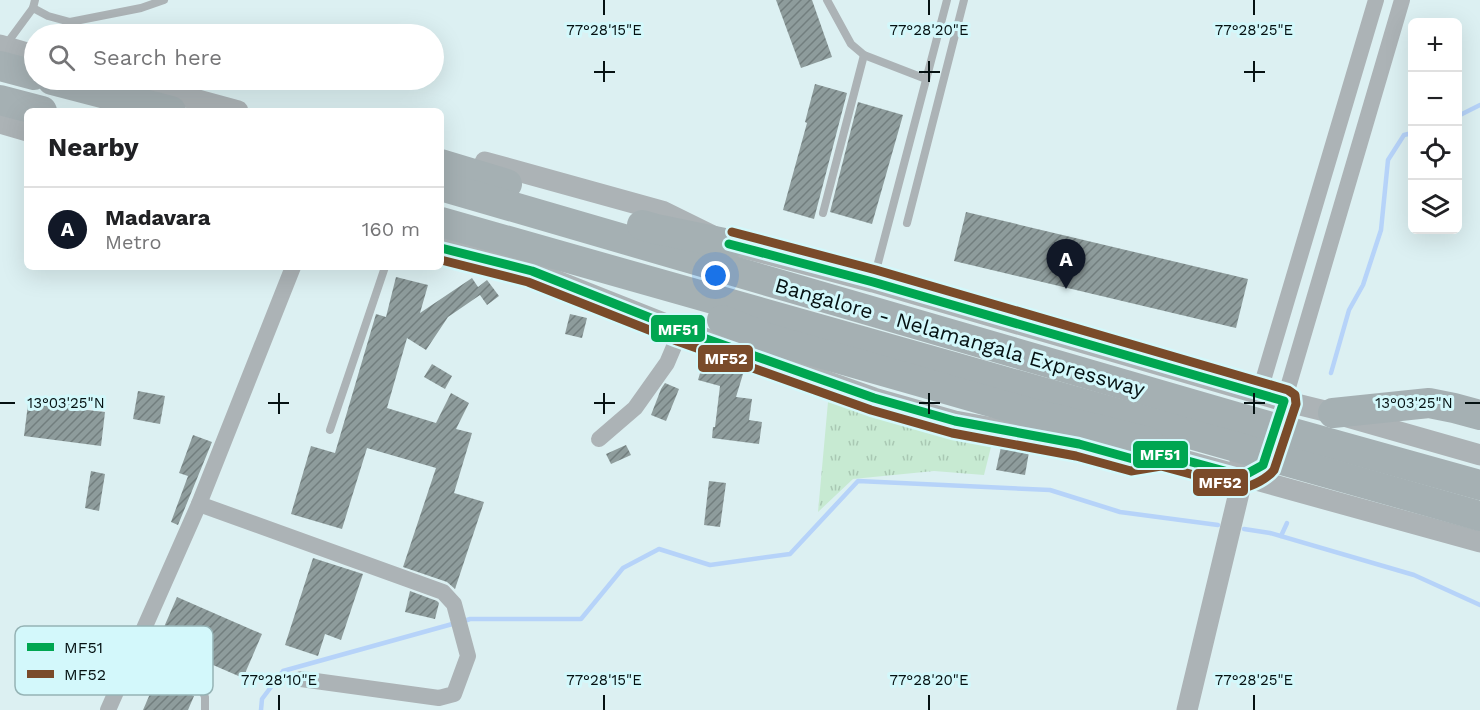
<!DOCTYPE html>
<meta charset="utf-8">
<style>
body{margin:0;font-family:"Work Sans",sans-serif;background:#f2f2f2;color:#202124}
.controls{position:absolute;right:18px;top:18px;display:grid;overflow:hidden;border-radius:9px;box-shadow:0 6px 24px #0002}
.controls button{width:54px;height:54px;display:grid;place-items:center;padding:0;border:0;border-bottom:2px solid #e0e0e0;background:#fff;color:#202124;font:30px sans-serif}
.you{position:absolute;left:716px;top:276px;width:21px;height:21px;margin:-15px;border:4px solid #fff;border-radius:50%;background:#1a73e8;box-shadow:0 0 0 9px #1a73e833}
.badge{display:grid;place-items:center;width:39px;height:39px;border-radius:50%;background:#111827;color:#fff;font-size:20px;font-weight:700}
.pin{position:absolute;translate:-50% -50px;filter:drop-shadow(0 2px 3px #0008)}
.pin::after{content:'';position:absolute;top:32px;width:21px;height:18px;background:inherit;clip-path:polygon(0 0,100% 0,50% 100%)}
.list{margin:0;padding:0;list-style:none}
h2{display:flex;justify-content:space-between;align-items:center;height:78px;margin:0;padding:0 24px;font-size:26px}
h2 small{font-size:20px;font-weight:400;color:#757577}
.list li{display:grid;grid-template-columns:39px 1fr auto;gap:18px;align-items:center;box-sizing:border-box;height:84px;padding:0 24px;border-top:2px solid #e0e0e0}
.list b{display:block;font-size:22px;white-space:nowrap}
.list p{margin:0;font-size:20px;white-space:nowrap;color:#757577}
.list em{font-size:20px;font-style:normal;color:#757577}
.icon{flex:none;width:33px;height:33px;fill:none;stroke:currentColor;stroke-width:2;stroke-linecap:round;stroke-linejoin:round}
.map{position:relative;flex:none;width:1480px;height:710px;overflow:hidden}
.search{position:absolute;background:#fff;box-shadow:0 6px 24px #0002;left:24px;top:24px;width:420px;height:66px;display:flex;align-items:center;gap:15px;box-sizing:border-box;padding:0 21px;border-radius:33px;color:#757577;font-size:22px}
.panel{position:absolute;background:#fff;box-shadow:0 6px 24px #0002;left:24px;top:108px;width:420px;height:162px;border-radius:9px}
.map>svg:first-child{display:block}
.grass{fill:url(#grass-tufts)}
.lines{fill:none;stroke-linecap:round;stroke-linejoin:round}
.stream{stroke:#b6d3f9;stroke-width:4.5}
.building{fill:url(#building-hatch)}
.service{stroke:#acb3b6;stroke-width:8}
.minor{stroke:#acb3b6;stroke-width:16}
.tertiary{stroke:#acb3b6;stroke-width:21}
.motorway{stroke:#a5b0b3;stroke-width:30}
.bus-1-casing{stroke:#d3f8fb;stroke-width:14}
.bus-2-casing{stroke:#d3f8fb;stroke-width:14}
.bus-1{stroke:#00a651;stroke-width:9}
.bus-2{stroke:#7a4b2a;stroke-width:9}
.ticks{fill:none;stroke:#051112;stroke-width:2}
.labels{text-anchor:middle;dominant-baseline:central;stroke-width:6;stroke-linejoin:round;paint-order:stroke}
.street-label{font-size:21px;fill:#051112;stroke:#d3f8fb}
.key{fill:#d3f8fb;stroke:#95b3b5;stroke-width:1.5}
.key-label{font-size:16px;fill:#051112}
.ticks-label{font-size:15px;text-anchor:middle;fill:#051112;stroke:#d3f8fb;stroke-width:6;stroke-linejoin:round;paint-order:stroke}
.line-badge{stroke:#d3f8fb;stroke-width:2}
.badge-label{font-size:16px;text-anchor:middle;font-weight:bold;fill:#fff}
</style>
<div class="map">
<svg width="1480" height="710" viewBox="0 0 1480 710">
<defs>
<pattern id="grass-tufts" width="24" height="20" patternUnits="userSpaceOnUse" patternTransform="scale(1.5)"><rect width="24" height="20" fill="#c7ead2"/><path d="M3 7l-1-3M5 7V3M7 7l1-3M15 17l-1-3M17 17v-4M19 17l1-3" fill="none" stroke="#a9c8b3"/></pattern>
<pattern id="building-hatch" width="6" height="6" patternUnits="userSpaceOnUse" patternTransform="scale(1.5)"><rect width="6" height="6" fill="#8e9c9c"/><path d="M-1 1l2-2M0 6l6-6M5 7l2-2" fill="none" stroke="#727e7e"/></pattern>
</defs>
<rect width="100%" height="100%" fill="#dcf0f2"/>
<path class="grass" d="M 828,402 L 991,447 L 984,475 L 934,471 L 853,479 L 818,512 Z"/>
<g class="lines">
<g class="stream">
<path d="M 1458,116 L 1480,105"/>
<path d="M 1331,373 L 1349,310 L 1363,285 L 1381,230 L 1388,160 L 1404,135 L 1412,133"/>
<path d="M 1244,529 L 1270,533 L 1414,575 L 1480,605"/>
<path d="M 1281,536 L 1287,523"/>
<path d="M 464,621 L 470,619 L 581,619 L 623,568 L 659,549 L 710,565 L 790,554 L 858,481 L 1050,490 L 1120,512 L 1218,525"/>
<path d="M 261,710 L 262,699 L 283,671 L 456,623"/>
</g>
</g>
<g class="building">
<path d="M 776,0 L 812,0 L 832,57 L 801,68 Z"/>
<path d="M 815,84 L 847,93 L 814,219 L 783,210 L 807,123 L 805,122 Z"/>
<path d="M 858,102 L 903,115 L 872,224 L 830,212 Z"/>
<path d="M 966,212 L 1248,279 L 1236,328 L 954,261 Z"/>
<path d="M 396,277 L 428,285 L 420,313 L 472,278 L 478,287 L 487,280 L 499,296 L 487,305 L 480,295 L 448,317 L 426,350 L 407,338 L 387,408 L 436,423 L 451,393 L 469,403 L 456,429 L 472,433 L 454,493 L 484,502 L 455,589 L 447,582 L 403,567 L 436,468 L 367,448 L 342,529 L 291,514 L 311,446 L 335,453 L 376,314 L 386,317 Z"/>
<path d="M 570,314 L 587,318 L 582,338 L 565,334 Z"/>
<path d="M 703,363 L 743,374 L 736,397 L 752,399 L 749,420 L 762,422 L 759,444 L 712,438 L 713,427 L 715,427 L 720,386 L 698,380 Z"/>
<path d="M 432,364 L 452,376 L 445,389 L 424,377 Z"/>
<path d="M 665,383 L 679,389 L 666,421 L 651,415 L 661,389 Z"/>
<path d="M 138,391 L 165,396 L 160,424 L 133,419 Z"/>
<path d="M 29,396 L 80,402 L 79,409 L 105,412 L 101,446 L 24,436 Z"/>
<path d="M 193,435 L 212,442 L 178,525 L 171,522 L 188,476 L 179,473 Z"/>
<path d="M 626,445 L 631,455 L 611,464 L 606,454 Z"/>
<path d="M 1001,447 L 1029,452 L 1025,475 L 996,470 Z"/>
<path d="M 91,471 L 105,474 L 99,511 L 85,508 Z"/>
<path d="M 709,481 L 726,483 L 720,527 L 704,525 Z"/>
<path d="M 313,558 L 363,574 L 341,640 L 325,634 L 318,656 L 285,645 Z"/>
<path d="M 410,591 L 437,601 L 439,603 L 435,619 L 405,612 Z"/>
<path d="M 177,597 L 262,634 L 243,678 L 158,641 Z"/>
<path d="M 156,680 L 194,696 L 188,710 L 143,710 Z"/>
</g>
<g class="lines">
<g class="service">
<path d="M 827,0 L 851,44 L 864,55 L 926,79"/>
<path d="M 33,8 L 48,16 L 70,22 L 141,8 L 164,0"/>
<path d="M 5,46 L 33,8 L 35,0"/>
<path d="M 823,213 L 864,55"/>
<path d="M 907,223 L 964,0"/>
<path d="M 873,282 L 947,0"/>
<path d="M 330,430 L 385,267"/>
<path d="M 133,654 L 201,688 L 205,697 L 205,710"/>
</g>
<g class="minor">
<path d="M 1259,394 L 1376,0"/>
<path d="M 1284,401 L 1402,0"/>
<path d="M 599,439 L 635,408 L 667,363 L 681,330"/>
<path d="M 199,504 L 443,592 L 454,604 L 468,656 L 454,694 L 439,698 L 301,679"/>
<path d="M 108,710 L 199,504 L 293,267"/>
</g>
<g class="tertiary">
<path d="M 0,45 L 34,55"/>
<path d="M 124,80 L 238,111"/>
<path d="M 0,123 L 27,131"/>
<path d="M 485,162 L 662,211 L 729,244 L 873,282 L 1284,401 L 1333,413 L 1480,455"/>
<path d="M 441,248 L 532,271 L 681,330 L 874,398 L 955,421 L 1079,444 L 1133,459 L 1162,454 L 1480,542"/>
<path d="M 1187,710 L 1243,476 L 1240,462"/>
</g>
<g class="motorway">
<path d="M 0,66 L 34,75"/>
<path d="M 52,80 L 171,111"/>
<path d="M 0,100 L 42,111"/>
<path d="M 441,164 L 507,184"/>
<path d="M 441,186 L 1236,417 L 1480,485"/>
<path d="M 441,222 C 787,322 1134,416 1480,516"/>
<path d="M 642,225 L 656,229 L 729,244"/>
<path d="M 722,320 L 770,339 L 911,379 L 1023,411 L 1146,441 L 1162,454"/>
<path d="M 1333,413 L 1429,403 L 1454,408 L 1480,415"/>
</g>
<defs>
<path id="bus-1" d="M 441,248 L 532,271 L 681,330 L 874,398 L 955,421 L 1079,444 L 1133,459 L 1162,454 L 1243,476 L 1263,465 L 1284,401 L 873,282 L 729,244"/>
<path id="bus-2" d="M 441,260 L 528,282 L 677,341 L 871,410 L 952,433 L 1076,456 L 1131,471 L 1161,466 L 1242,488 C 1253,486 1268,478 1274,470 L 1296,404 L 1295,395 L 1288,390 L 876,270 L 732,232"/>
</defs>
<use href="#bus-1" class="bus-1-casing"/>
<use href="#bus-2" class="bus-2-casing"/>
<use href="#bus-1" class="bus-1"/>
<use href="#bus-2" class="bus-2"/>
</g>
<path class="ticks" d="M 604,0 L 604,15M 929,0 L 929,15M 1254,0 L 1254,15M 604,61 L 604,82M 929,61 L 929,82M 1254,61 L 1254,82M 594,72 L 615,72M 919,72 L 940,72M 1244,72 L 1265,72M 279,393 L 279,414M 604,393 L 604,414M 929,393 L 929,414M 1254,393 L 1254,414M 0,403 L 15,403M 268,403 L 289,403M 594,403 L 615,403M 919,403 L 940,403M 1244,403 L 1265,403M 1465,403 L 1480,403M 279,695 L 279,710M 604,695 L 604,710M 929,695 L 929,710M 1254,695 L 1254,710"/>
<g class="labels">
<g class="street-label">
<text transform="translate(960 337) rotate(16)">Bangalore - Nelamangala Expressway</text>
</g>
</g>
<rect x="15" y="626" width="198" height="69" rx="9" class="key"/>
<rect x="27" y="643" width="27" height="8" fill="#00a651"/>
<rect x="27" y="670" width="27" height="8" fill="#7a4b2a"/>
<g class="key-label">
<text x="64" y="653">MF51</text>
<text x="64" y="680">MF52</text>
</g>
<g class="ticks-label">
<text x="604" y="35">77°28'15"E</text>
<text x="929" y="35">77°28'20"E</text>
<text x="1254" y="35">77°28'25"E</text>
<text x="66" y="408">13°03'25"N</text>
<text x="1414" y="408">13°03'25"N</text>
<text x="279" y="685">77°28'10"E</text>
<text x="604" y="685">77°28'15"E</text>
<text x="929" y="685">77°28'20"E</text>
<text x="1254" y="685">77°28'25"E</text>
</g>
<g class="line-badge">
<rect x="650" y="314" width="56" height="29" rx="6" fill="#00a651"/>
<rect x="697" y="344" width="57" height="29" rx="6" fill="#7a4b2a"/>
<rect x="1132" y="440" width="57" height="29" rx="6" fill="#00a651"/>
<rect x="1192" y="468" width="57" height="29" rx="6" fill="#7a4b2a"/>
</g>
<g class="badge-label">
<text x="678" y="335">MF51</text>
<text x="726" y="364">MF52</text>
<text x="1160" y="460">MF51</text>
<text x="1220" y="488">MF52</text>
</g>
</svg>
<div class="controls">
<button>+</button>
<button>−</button>
<button><svg class="icon" aria-label="locate" viewBox="0 0 24 24"><circle cx="12" cy="12" r="6"/><path d="M12 2v4M12 18v4M2 12h4M18 12h4"/></svg></button>
<button><svg class="icon" aria-label="layers" viewBox="0 0 24 24"><path d="M12 4l9 5-9 5-9-5zM3 14l9 5 9-5"/></svg></button>
</div>
<div class="you"></div>
<div class="pin badge" style="left:1066px;top:289px">A</div>
<div class="search"><svg class="icon" aria-label="search" viewBox="0 0 24 24"><circle cx="10" cy="10" r="6"/><path d="M15 15l6 6"/></svg>Search here</div>
<section class="panel">
<h2>Nearby<small></small></h2>
<ul class="list">
<li><span class="badge">A</span><div><b>Madavara</b><p>Metro</p></div><em>160 m</em></li>
</ul>
</section>
</div>
